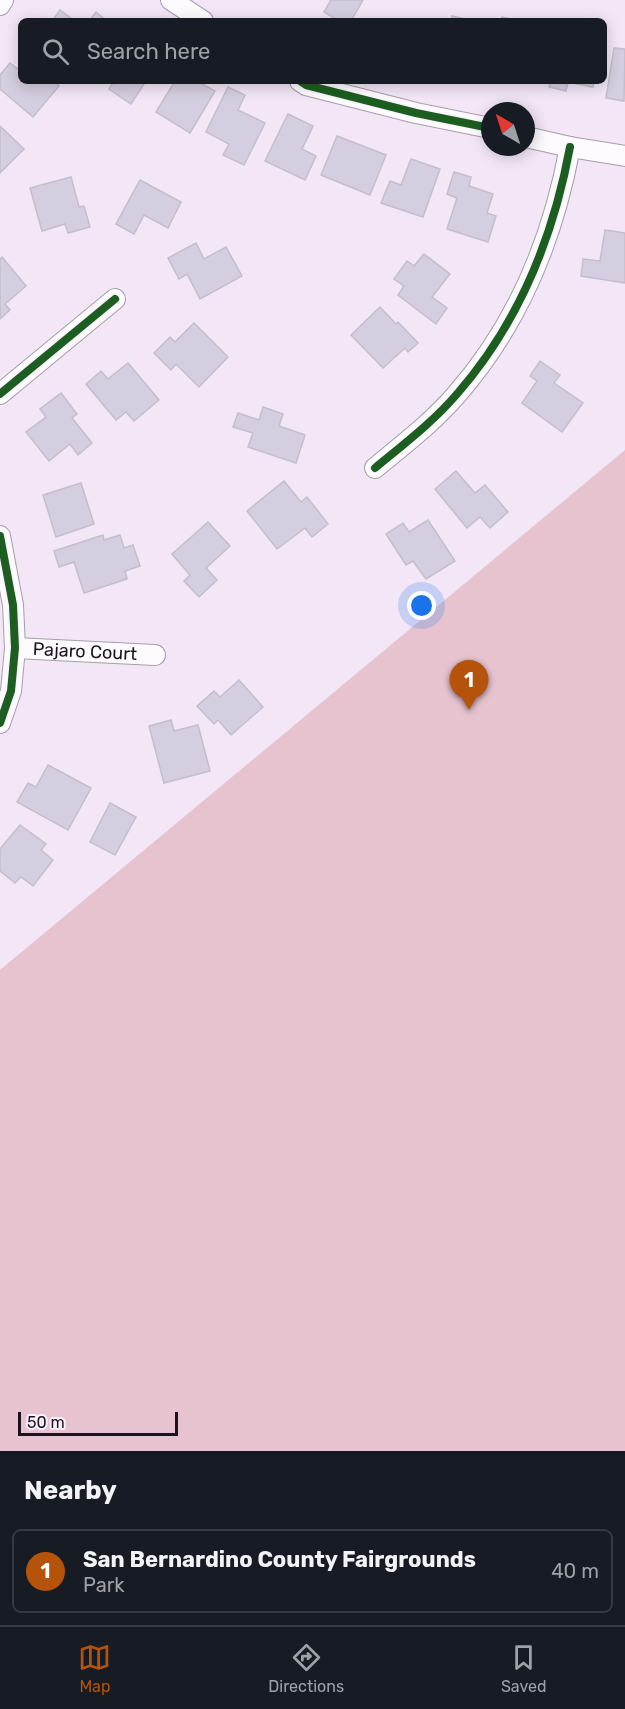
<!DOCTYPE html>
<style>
body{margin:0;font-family:Rubik,sans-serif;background:#20242c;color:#f1f3f6}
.compass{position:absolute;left:481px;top:102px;width:54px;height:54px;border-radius:50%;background:#171b24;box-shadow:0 3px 15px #0003;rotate:321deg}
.scale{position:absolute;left:18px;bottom:15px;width:160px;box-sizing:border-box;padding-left:6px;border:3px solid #1b141e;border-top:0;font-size:16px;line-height:21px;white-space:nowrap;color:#1b141e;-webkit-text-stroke:4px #fbf2fe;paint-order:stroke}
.you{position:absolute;left:422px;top:606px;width:21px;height:21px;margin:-15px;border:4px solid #fff;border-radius:50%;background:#1a73e8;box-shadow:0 0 0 9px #1a73e833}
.badge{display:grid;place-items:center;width:39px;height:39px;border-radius:50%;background:#b45309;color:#fff;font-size:20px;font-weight:700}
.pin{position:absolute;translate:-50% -50px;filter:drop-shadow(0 2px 3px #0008)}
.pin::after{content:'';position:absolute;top:32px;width:21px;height:18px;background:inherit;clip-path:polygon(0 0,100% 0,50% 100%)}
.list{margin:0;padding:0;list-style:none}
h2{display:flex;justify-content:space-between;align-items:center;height:78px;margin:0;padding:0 24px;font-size:26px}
h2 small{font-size:20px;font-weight:400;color:#9ea1a6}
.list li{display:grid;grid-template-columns:39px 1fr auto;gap:18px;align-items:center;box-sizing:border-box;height:84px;margin:0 12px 12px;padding:0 12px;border:2px solid #363941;border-radius:9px}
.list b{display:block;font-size:22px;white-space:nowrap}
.list p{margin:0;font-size:20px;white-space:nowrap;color:#9ea1a6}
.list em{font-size:20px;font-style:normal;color:#9ea1a6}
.icon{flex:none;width:33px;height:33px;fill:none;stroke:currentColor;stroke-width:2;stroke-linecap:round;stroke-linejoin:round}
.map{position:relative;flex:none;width:625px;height:1451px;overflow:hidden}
.search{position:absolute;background:#171b24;box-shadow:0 3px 15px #0003;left:18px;right:18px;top:18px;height:66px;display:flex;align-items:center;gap:15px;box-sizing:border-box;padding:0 21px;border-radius:9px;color:#9ea1a6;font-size:22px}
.sheet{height:174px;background:#171b24}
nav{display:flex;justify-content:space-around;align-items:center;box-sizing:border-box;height:84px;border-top:2px solid #363941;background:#171b24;font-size:16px;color:#9ea1a6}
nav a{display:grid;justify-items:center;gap:3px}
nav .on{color:#b45309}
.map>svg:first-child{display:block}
.green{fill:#e6c3ce}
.building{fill:#d5cee0;stroke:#c4becc;stroke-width:1.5}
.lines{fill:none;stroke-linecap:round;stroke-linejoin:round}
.street-casing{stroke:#a69daa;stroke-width:22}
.street{stroke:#fdfbfe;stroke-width:20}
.cycleway-casing{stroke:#fbf2fe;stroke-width:11}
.cycleway{stroke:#1b5e20;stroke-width:8}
.labels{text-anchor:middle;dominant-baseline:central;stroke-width:6;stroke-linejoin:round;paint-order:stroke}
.street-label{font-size:18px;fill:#1b141e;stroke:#fbf2fe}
</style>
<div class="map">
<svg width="625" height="1451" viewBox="0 0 625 1451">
<rect width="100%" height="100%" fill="#f2e6f7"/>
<path class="green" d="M 625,450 L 625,1451 L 0,1451 L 0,970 Z"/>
<g class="building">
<path d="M 331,0 L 363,0 L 351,21 L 339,21 L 324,12 Z"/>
<path d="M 60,10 L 75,21 L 52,21 Z"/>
<path d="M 96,12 L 107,21 L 89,21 Z"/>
<path d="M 452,16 L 474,21 L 451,21 Z"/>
<path d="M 502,17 L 521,21 L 501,21 Z"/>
<path d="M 614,48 L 625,49 L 624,101 L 606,98 Z"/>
<path d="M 10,63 L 18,69 L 21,66 L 21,81 L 52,81 L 59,86 L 33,117 L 0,89 L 0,75 Z"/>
<path d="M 114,81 L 146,81 L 131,104 L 109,89 Z"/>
<path d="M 175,81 L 197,81 L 215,91 L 190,133 L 156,112 Z"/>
<path d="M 550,81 L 594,81 L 593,87 L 568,82 L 566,91 L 549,87 Z"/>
<path d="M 228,87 L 245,95 L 238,110 L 265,123 L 244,165 L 223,155 L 229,144 L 206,132 Z"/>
<path d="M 288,114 L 313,126 L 302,149 L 316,156 L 305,180 L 265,161 Z"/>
<path d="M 0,126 L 24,149 L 0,173 Z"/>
<path d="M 337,136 L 386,155 L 370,195 L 321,175 Z"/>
<path d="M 411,159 L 440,169 L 423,217 L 381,203 L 390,181 L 401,185 Z"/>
<path d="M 454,172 L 471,177 L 469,186 L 493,194 L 487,213 L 496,216 L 488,242 L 447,229 L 457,198 L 447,194 Z"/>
<path d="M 71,177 L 79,207 L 84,206 L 90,227 L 68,233 L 65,224 L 42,231 L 30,188 Z"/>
<path d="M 140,180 L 181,202 L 168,228 L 144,215 L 134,234 L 116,224 Z"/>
<path d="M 605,230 L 625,233 L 625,283 L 581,276 L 583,259 L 600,261 Z"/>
<path d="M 196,243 L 204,259 L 226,247 L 242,276 L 200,299 L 187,274 L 179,279 L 168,258 Z"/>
<path d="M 424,254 L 450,274 L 432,297 L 447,308 L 436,324 L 398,295 L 404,286 L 394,279 L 407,261 L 414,266 Z"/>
<path d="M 2,257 L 26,286 L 5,304 L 10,310 L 0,319 L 0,259 Z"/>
<path d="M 380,307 L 396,324 L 398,322 L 418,343 L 408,352 L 405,348 L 383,368 L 351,335 Z"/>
<path d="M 194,323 L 228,357 L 199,387 L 176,364 L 171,370 L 154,353 L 170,337 L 175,342 Z"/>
<path d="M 540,361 L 560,375 L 554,383 L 583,403 L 562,432 L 522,403 L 537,381 L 530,376 Z"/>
<path d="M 128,363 L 159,400 L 134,421 L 126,412 L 116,420 L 86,384 L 101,371 L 108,379 Z"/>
<path d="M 61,393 L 77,414 L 72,418 L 92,443 L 78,455 L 70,444 L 49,461 L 26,432 L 46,417 L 40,409 Z"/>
<path d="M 263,407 L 283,414 L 279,426 L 305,435 L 296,463 L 248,447 L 253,433 L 233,427 L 238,413 L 259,420 Z"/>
<path d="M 456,471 L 475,493 L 485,485 L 508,512 L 490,528 L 480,517 L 467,528 L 435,489 Z"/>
<path d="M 284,481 L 301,502 L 307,497 L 328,524 L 312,537 L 305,528 L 277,549 L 247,511 Z"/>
<path d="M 81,483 L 94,524 L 56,537 L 43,495 Z"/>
<path d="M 428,520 L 455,561 L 426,579 L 413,561 L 406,565 L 386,534 L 403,523 L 409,532 Z"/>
<path d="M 208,522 L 230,546 L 206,568 L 217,580 L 199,597 L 184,581 L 190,575 L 172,554 Z"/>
<path d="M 103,535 L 104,540 L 120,535 L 124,548 L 133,545 L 140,566 L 125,571 L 127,579 L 84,593 L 74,562 L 59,567 L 54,551 Z"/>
<path d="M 239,680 L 263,707 L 231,735 L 218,720 L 214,724 L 197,706 L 214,691 L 220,697 Z"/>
<path d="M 171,720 L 174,731 L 198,725 L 210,771 L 164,783 L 149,726 Z"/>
<path d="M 48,765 L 91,788 L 68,830 L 17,802 L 28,783 L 36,787 Z"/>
<path d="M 110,803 L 136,817 L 115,855 L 90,842 Z"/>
<path d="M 20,825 L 46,844 L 41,850 L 53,860 L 33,886 L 21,877 L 15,883 L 0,871 L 0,849 Z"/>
</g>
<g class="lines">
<defs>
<g id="street">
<path d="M 171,0 L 203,21"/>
<path d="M 0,5 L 3,0"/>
<path d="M 300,81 L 306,85 L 416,113 L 490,128"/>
<path d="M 526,137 L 570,147 L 625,156"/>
<path d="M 0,394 L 115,299"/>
<path d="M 375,468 C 404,444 433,422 457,394 C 519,323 553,239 570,147"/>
<path d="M 0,536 L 13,605 L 15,648 L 11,691 L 0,723"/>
<path id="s1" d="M 15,648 L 155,655"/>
</g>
</defs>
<use href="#street" class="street-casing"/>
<use href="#street" class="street"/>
<defs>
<g id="cycleway">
<path d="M 300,81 L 306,85 L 416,113 L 490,128"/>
<path d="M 0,394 L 115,299"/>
<path d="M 375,468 C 404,444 433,422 457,394 C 519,323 553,239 570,147"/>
<path d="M 0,536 L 13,605 L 15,648 L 11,691 L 0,723"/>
</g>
</defs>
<use href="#cycleway" class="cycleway-casing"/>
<use href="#cycleway" class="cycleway"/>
</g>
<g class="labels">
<g class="street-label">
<text stroke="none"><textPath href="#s1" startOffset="70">Pajaro Court</textPath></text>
</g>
</g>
</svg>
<svg class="compass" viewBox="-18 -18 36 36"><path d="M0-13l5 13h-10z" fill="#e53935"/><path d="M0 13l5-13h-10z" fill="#9ea1a6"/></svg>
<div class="scale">50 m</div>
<div class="you"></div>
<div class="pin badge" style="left:469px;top:710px">1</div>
<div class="search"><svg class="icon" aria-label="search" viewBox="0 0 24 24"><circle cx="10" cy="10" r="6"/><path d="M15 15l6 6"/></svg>Search here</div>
</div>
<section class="sheet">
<h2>Nearby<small></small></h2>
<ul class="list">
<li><span class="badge">1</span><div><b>San Bernardino County Fairgrounds</b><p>Park</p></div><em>40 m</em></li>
</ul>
</section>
<nav>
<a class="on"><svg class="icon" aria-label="map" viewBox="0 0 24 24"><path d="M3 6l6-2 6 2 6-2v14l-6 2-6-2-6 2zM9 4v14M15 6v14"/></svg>Map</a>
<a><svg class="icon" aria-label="directions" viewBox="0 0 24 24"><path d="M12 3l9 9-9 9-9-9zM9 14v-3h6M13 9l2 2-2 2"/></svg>Directions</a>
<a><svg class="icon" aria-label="saved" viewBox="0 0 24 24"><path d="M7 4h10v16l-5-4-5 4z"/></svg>Saved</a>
</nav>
